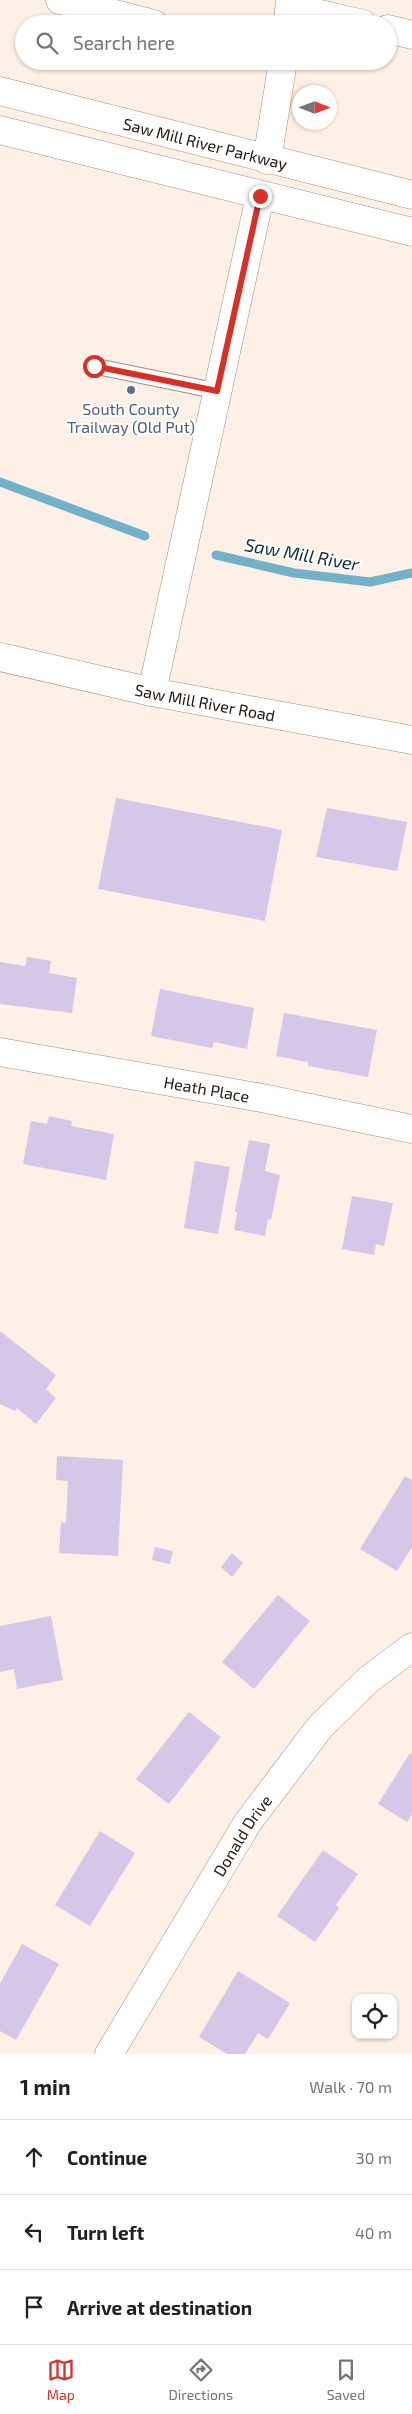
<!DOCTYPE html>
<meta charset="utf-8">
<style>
body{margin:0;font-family:"Exo 2",sans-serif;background:#f6f6f6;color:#202124}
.controls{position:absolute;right:15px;bottom:15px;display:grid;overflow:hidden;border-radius:10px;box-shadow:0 1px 4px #0004}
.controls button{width:45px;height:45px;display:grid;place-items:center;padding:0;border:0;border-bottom:1px solid #e0e0e0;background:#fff;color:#202124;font:25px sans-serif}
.compass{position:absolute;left:292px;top:85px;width:45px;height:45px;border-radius:50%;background:#fff;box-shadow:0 1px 4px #0004;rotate:90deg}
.stop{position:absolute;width:15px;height:15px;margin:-11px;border:4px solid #d93025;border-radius:50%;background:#fff}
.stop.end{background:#d93025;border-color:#fff;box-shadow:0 1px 5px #0008}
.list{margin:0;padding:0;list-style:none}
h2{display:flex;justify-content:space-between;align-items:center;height:65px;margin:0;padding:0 20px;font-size:21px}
h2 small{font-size:16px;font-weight:400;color:#757577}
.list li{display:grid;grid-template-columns:32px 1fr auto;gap:15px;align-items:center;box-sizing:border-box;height:75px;padding:0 20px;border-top:1px solid #e0e0e0}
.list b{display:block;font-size:19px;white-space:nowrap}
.list em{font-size:16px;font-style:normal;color:#757577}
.icon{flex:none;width:28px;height:28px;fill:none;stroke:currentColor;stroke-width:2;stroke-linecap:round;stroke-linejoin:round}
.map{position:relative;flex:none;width:412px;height:2054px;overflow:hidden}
.search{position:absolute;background:#fff;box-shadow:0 1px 4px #0004;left:15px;right:15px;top:15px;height:55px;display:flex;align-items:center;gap:12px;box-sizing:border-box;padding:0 18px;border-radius:28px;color:#757577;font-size:19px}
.sheet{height:290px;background:#fff}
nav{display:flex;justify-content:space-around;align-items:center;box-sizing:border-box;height:70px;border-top:1px solid #e0e0e0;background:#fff;font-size:14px;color:#757577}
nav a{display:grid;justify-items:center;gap:2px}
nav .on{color:#d93025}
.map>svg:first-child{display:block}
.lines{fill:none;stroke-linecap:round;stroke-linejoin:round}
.stream{stroke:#72b2c8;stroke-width:9}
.building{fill:#d5c7e8}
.lane-casing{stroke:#ab8c78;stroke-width:17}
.street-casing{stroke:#ab8c78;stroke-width:29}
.secondary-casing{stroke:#ab8c78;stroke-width:29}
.highway-casing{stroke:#ab8c78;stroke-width:29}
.lane{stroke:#fff;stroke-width:15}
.street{stroke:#fff;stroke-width:28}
.secondary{stroke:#fff;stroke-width:28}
.highway{stroke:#fff;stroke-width:28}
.route{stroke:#d93025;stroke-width:6}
.service-dot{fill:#5c6f8a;stroke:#fff;stroke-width:2}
.labels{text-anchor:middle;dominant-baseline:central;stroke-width:4;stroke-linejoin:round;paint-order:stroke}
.street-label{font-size:16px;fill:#21160e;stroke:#fff}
.service-label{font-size:16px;fill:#4e5e75;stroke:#fff}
.water-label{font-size:18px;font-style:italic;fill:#0e2e38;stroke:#fff}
</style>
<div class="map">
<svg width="412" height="2054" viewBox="0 0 412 2054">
<rect width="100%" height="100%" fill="#fdf0e7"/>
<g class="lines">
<g class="stream">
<path d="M 0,482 L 145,536"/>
<path d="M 216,555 L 294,573 L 370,582 L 412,573"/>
</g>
</g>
<g class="building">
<path d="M 116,798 L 282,830 L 265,921 L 98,889 Z"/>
<path d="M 327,808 L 407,822 L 397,871 L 316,857 Z"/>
<path d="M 27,957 L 51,961 L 49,973 L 77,978 L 72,1013 L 0,1004 L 0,962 L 25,966 Z"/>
<path d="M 160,989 L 254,1008 L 247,1049 L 214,1042 L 212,1048 L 151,1036 Z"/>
<path d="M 284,1013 L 377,1030 L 368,1077 L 308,1066 L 308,1062 L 276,1056 Z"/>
<path d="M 49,1116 L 72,1121 L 71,1126 L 114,1134 L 106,1180 L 23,1164 L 31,1121 L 47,1124 Z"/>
<path d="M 249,1140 L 270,1144 L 265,1171 L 280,1175 L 271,1220 L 268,1219 L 265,1236 L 234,1230 L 237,1212 L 235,1211 Z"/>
<path d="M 195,1161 L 230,1167 L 218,1234 L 184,1228 Z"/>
<path d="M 352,1196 L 393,1203 L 384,1246 L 376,1244 L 374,1255 L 342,1249 Z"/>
<path d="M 0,1331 L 56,1375 L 46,1389 L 56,1398 L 36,1424 L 17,1408 L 15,1411 L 0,1404 Z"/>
<path d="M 57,1456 L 123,1460 L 118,1556 L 59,1553 L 61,1522 L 66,1523 L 68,1481 L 56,1480 Z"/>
<path d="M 405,1476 L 412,1480 L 412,1547 L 397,1571 L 360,1549 Z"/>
<path d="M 155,1547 L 173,1551 L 170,1564 L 152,1560 Z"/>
<path d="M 232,1553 L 243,1563 L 232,1577 L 221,1567 Z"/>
<path d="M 278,1595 L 310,1621 L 254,1689 L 222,1662 Z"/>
<path d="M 51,1616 L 63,1680 L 17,1689 L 14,1669 L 0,1672 L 0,1626 Z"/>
<path d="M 189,1712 L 221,1737 L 169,1804 L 136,1779 Z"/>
<path d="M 410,1753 L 412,1754 L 412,1814 L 407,1822 L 378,1804 Z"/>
<path d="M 100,1831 L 135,1853 L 90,1926 L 55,1905 Z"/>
<path d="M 323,1850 L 358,1874 L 336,1905 L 339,1908 L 315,1942 L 277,1916 Z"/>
<path d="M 22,1944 L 59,1964 L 16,2040 L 0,2031 L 0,1984 Z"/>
<path d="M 238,1971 L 290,2003 L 268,2039 L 258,2033 L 245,2054 L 227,2054 L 199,2037 Z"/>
</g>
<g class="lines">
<defs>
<path id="lane" d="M 94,366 L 217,391"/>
<g id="street">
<path d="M 60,0 L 154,24"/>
<path d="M 290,7 L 363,24"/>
<path d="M 388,29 L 412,35"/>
<path id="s1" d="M 0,1052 L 262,1098 L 412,1129"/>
<path id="s2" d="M 109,2054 L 248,1822 L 320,1727 L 368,1680 L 412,1647"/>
</g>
<g id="secondary">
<path d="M 288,24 L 290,0"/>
<path d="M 267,160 L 283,61"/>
<path id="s3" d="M 0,657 L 152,692 L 412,740"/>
<path d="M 152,692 L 260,196"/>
</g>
<g id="highway">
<path id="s4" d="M 0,91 L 412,195"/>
<path d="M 0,130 L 412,232"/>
</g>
</defs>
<use href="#lane" class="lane-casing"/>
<use href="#street" class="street-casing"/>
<use href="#secondary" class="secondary-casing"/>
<use href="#highway" class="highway-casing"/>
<use href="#lane" class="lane"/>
<use href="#street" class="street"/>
<use href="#secondary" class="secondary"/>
<use href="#highway" class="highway"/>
</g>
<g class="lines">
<path class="route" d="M 94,366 L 217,391 L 260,196"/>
</g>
<circle class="service-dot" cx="131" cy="390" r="5"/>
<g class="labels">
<g class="street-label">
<text stroke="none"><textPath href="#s4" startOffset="212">Saw Mill River Parkway</textPath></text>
<text stroke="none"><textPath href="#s3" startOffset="210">Saw Mill River Road</textPath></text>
<text stroke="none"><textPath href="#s1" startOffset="210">Heath Place</textPath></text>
<text stroke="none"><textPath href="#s2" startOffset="256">Donald Drive</textPath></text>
</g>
<g class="service-label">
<text x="131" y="408">South County<tspan x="131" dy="18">Trailway (Old Put)</tspan></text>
</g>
<g class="water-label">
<text transform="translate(302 554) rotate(10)">Saw Mill River</text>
</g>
</g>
</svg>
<div class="controls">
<button><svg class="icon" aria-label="locate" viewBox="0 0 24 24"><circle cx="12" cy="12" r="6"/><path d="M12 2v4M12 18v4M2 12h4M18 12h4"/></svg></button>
</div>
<svg class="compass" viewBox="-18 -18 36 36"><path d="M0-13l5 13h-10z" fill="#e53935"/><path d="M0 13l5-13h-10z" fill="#757577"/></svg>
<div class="stop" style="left:94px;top:366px"></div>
<div class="stop end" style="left:260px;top:196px"></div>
<div class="search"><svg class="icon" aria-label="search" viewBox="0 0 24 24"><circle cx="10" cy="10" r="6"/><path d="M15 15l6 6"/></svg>Search here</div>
</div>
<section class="sheet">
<h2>1 min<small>Walk · 70 m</small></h2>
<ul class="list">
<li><svg class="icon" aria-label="ahead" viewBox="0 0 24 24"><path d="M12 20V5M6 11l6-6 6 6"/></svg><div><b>Continue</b></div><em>30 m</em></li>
<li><svg class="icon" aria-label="left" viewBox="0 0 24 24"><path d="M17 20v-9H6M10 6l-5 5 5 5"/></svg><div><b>Turn left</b></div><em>40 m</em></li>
<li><svg class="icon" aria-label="arrive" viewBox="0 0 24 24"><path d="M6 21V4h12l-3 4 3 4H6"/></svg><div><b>Arrive at destination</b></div></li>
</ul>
</section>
<nav>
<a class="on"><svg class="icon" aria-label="map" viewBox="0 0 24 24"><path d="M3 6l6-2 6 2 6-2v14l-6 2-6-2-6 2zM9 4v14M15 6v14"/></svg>Map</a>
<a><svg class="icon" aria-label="directions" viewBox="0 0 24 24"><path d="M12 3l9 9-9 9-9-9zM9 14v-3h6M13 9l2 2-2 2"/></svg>Directions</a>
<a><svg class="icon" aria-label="saved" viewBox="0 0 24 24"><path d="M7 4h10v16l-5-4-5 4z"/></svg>Saved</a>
</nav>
